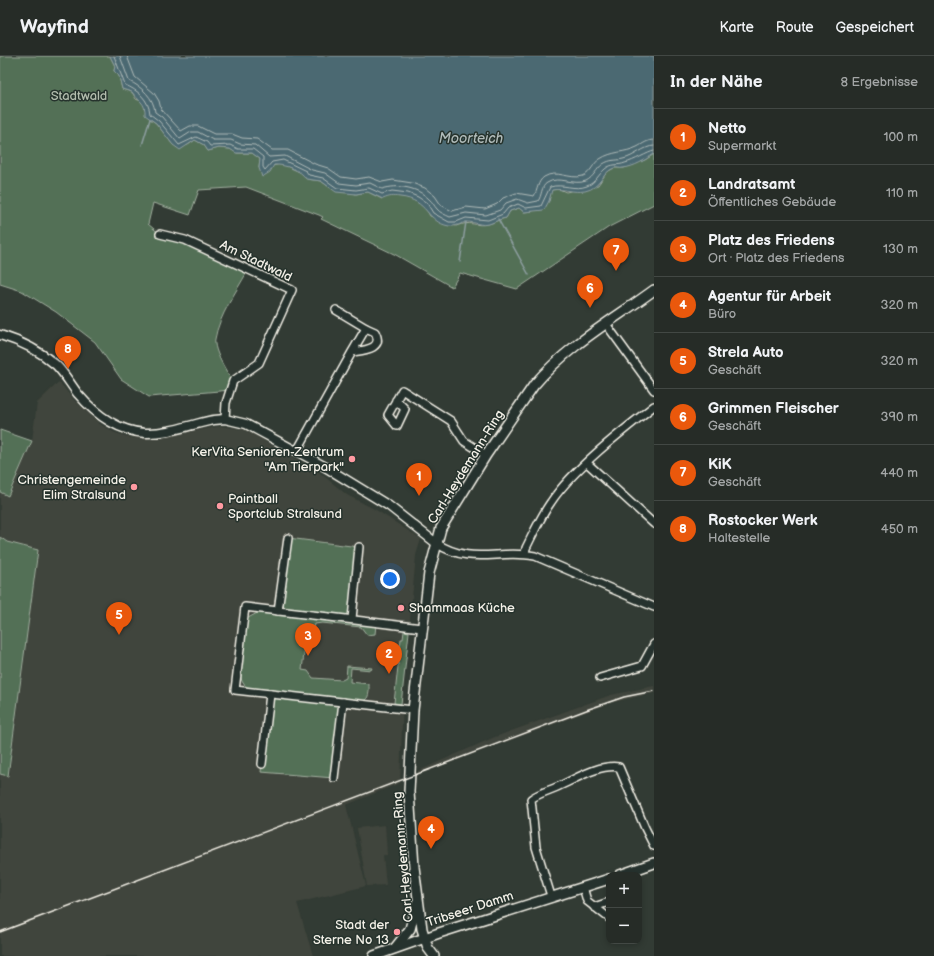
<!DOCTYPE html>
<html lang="de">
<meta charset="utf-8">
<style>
body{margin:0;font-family:"Balsamiq Sans",sans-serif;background:#2e342f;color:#f1f3f6}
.controls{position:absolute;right:12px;bottom:12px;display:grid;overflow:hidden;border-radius:8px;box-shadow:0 2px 6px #0003}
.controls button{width:36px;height:36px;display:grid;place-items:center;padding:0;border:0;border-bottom:1px solid #424844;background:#262c27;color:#f1f3f6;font:20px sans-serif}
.you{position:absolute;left:390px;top:523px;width:14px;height:14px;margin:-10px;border:3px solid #fff;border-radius:50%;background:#1a73e8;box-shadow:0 0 0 6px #1a73e833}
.badge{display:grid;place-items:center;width:26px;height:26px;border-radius:50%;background:#ea580c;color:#fff;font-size:13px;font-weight:700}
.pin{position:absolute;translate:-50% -33px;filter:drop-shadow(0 1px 2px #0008)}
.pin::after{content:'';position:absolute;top:21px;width:14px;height:12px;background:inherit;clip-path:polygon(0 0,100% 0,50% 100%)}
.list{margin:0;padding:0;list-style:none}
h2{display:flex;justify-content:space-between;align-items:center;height:52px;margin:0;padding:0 16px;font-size:17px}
h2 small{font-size:13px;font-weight:400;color:#a4a7a7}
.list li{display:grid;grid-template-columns:26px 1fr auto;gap:12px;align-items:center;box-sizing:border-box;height:56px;padding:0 16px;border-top:1px solid #424844}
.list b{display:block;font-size:15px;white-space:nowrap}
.list p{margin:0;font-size:13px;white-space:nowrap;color:#a4a7a7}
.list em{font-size:13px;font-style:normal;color:#a4a7a7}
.map{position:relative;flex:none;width:654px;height:900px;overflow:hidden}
header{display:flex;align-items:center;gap:24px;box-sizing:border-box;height:56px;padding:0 20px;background:#262c27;border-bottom:1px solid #424844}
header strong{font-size:19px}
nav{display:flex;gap:22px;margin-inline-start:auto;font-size:14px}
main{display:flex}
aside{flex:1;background:#262c27}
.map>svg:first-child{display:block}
.built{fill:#41453c}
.green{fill:#526f57;stroke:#a3b0a0}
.water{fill:#4b6972;stroke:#8f9fa1}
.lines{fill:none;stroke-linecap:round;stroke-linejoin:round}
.shore{stroke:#b0bbb9;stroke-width:1}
.stream{stroke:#8f9fa1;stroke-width:1.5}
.minor-casing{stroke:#f4f1e8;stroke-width:10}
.tertiary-casing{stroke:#f4f1e8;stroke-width:11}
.secondary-casing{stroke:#f4f1e8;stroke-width:12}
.minor{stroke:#26332d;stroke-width:7}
.tertiary{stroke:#26332d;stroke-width:8}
.secondary{stroke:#26332d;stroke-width:9}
.rail{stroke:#f4f1e8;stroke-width:1.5}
.poi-dot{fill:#ff9aa2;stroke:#26332d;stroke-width:1.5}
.labels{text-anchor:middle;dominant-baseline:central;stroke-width:3;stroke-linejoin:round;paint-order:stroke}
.park-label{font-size:13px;fill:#b3bdae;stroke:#26332d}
.street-label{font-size:13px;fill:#f4f1e8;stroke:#26332d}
.poi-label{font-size:13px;fill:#f4f1e8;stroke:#26332d;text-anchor:end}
.water-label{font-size:14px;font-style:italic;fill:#b0bbb9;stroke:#26332d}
</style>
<header>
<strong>Wayfind</strong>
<nav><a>Karte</a><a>Route</a><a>Gespeichert</a></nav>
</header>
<main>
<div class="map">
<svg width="654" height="900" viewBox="0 0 654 900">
<rect width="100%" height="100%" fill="#323b34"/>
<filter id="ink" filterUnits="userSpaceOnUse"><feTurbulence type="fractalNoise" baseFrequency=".025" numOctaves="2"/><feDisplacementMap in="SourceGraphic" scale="8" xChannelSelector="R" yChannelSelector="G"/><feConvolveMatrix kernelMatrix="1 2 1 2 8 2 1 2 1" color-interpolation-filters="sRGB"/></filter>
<g filter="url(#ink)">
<g class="built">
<path d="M 59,326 L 74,344 L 100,368 L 113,376 L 128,381 L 152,383 L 221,370 L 244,373 L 320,417 L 347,439 L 376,454 L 421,483 L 416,499 L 403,640 L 400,727 L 346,749 L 366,830 L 297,847 L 313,900 L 0,900 L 0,718 L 9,720 L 38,494 L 7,486 L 0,480 L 0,436 L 8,439 L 32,385 L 37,347 Z"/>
<path d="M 654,630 L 654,637 L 614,646 L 586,656 L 417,719 L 418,715 L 495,681 L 611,639 Z"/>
<path d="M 385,769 L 387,799 L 383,799 L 386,829 L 367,830 L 357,772 Z"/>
</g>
<g class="green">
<path d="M 0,0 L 110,0 L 115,10 L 114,15 L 119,20 L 122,33 L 132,36 L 136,43 L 143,46 L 150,63 L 156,67 L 173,89 L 188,89 L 195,84 L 204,89 L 208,95 L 219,92 L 230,93 L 237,97 L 252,97 L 260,103 L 259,112 L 282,108 L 304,118 L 307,123 L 321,125 L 329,131 L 356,138 L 368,136 L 382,143 L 392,139 L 408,141 L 424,150 L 430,160 L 456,170 C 471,164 476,171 488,168 C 494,167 499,163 506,162 L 510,155 L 519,152 L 524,156 L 533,155 L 549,145 L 551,134 L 559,133 L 566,136 L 598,129 L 607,116 L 614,112 L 624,112 L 645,104 L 654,98 L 654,148 L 609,171 L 517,233 L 460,217 L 452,231 L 396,199 L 321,163 L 323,161 L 319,159 L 246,131 L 199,134 L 190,159 L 153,147 L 148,168 L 160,178 L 185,184 L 247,216 C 236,236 219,260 215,283 C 213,294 227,317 233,325 L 231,334 L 149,341 L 121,323 L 95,286 L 56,256 L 22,235 L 0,228 Z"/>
<path d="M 0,374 L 32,385 L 8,440 L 0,436 Z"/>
<path d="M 0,481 L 7,486 L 38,494 L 8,720 L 0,718 Z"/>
<path d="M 288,482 L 359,491 L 352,563 L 278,555 Z"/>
<path d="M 259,556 L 376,569 L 375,578 L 367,579 L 361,571 L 322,567 L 315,568 L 314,572 L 307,572 L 302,614 L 308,615 L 313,622 L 342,624 L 346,622 L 347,610 L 372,612 L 371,614 L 351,612 L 350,626 L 369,628 C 369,635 370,643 362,646 L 253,634 C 249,632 245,631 243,627 C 236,617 244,580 245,567 L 248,562 Z"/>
<path d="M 404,575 L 409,576 L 401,648 L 394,647 L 401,583 L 403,583 Z"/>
<path d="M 270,638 L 343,646 L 334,722 L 261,716 Z"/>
</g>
<path class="water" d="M 110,0 L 654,0 L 654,98 C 645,104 634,111 623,112 C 620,113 617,111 614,112 C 602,116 601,132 585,135 C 573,137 563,132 552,134 L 549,145 L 544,154 L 524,156 L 519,152 L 510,155 L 506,162 C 499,163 495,166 489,168 C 481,170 475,166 467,166 C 461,167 456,171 449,170 C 426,166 429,144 400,141 C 393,140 390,140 383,143 L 368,136 L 356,138 L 336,136 L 321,125 L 306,123 C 302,114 283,108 274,109 L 270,116 L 262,121 L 259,112 L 260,103 L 252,97 L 236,97 L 230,93 L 219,92 L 208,95 L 204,89 L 195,84 L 180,94 L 173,89 L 156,67 L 145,59 C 146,46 138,45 132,36 L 122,33 L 119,20 L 114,15 L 115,10 Z"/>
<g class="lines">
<g class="shore">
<path d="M 114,0 L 125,29 C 138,34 149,44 150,58 L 159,65 L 179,89 L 196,81 L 207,86 L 210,90 L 230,89 L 238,93 L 253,93 L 263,101 L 263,111 L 265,114 L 272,106 L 283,104 L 306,115 L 309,119 L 323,122 L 337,132 L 356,134 L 369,132 L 382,138 L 392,135 L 408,137 L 418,141 L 427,147 L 433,157 L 449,166 L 456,166 L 466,162 L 488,164 L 503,158 L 508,152 L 518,148 L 526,152 L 541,150 L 550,131 C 563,127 574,135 587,130 C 596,126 598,119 605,113 C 612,107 618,110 625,107 C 634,105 648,96 654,95"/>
<path d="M 120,0 L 129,25 C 142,31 154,42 155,56 L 162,61 L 180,83 L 191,76 L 198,76 L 213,84 L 231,84 L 240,88 L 255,89 L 269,101 L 285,100 L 312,114 L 325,117 L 339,127 L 356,129 L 370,127 L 382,133 C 398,128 417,131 429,143 C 433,146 434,150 437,153 C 440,157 446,159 450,161 L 466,157 L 486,159 L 500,154 L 506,147 L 517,143 L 528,147 L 538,145 C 542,140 541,130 547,127 C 559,119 573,130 586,125 C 594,121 596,113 603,108 C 611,103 615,105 623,103 C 634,101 644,90 654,90"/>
<path d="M 127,0 L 135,21 L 154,37 L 159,45 L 161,53 L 181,75 L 190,70 L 198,70 L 214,78 L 232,78 L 242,82 L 257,83 L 272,94 L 288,94 L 315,108 L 328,112 L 341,121 L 356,123 L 369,121 L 382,126 L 393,124 L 412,127 L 425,132 L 435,140 L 441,149 L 452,155 L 466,151 L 485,153 L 497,148 L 503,142 L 516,137 L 534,140 C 538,134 537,126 544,121 C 557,113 569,124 583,120 C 591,117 593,107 600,103 C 612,95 625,97 637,91 C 643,88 647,84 654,84"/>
</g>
<g class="stream">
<path d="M 142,89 L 150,63"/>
<path d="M 498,163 L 529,219"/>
<path d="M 460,206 L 466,166"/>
</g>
<defs>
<g id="minor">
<path d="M 160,178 L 185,184 L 292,234 L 259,307 L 233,325 L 226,347 L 225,363"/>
<path d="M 336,254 L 366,272"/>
<path d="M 606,268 L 654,334"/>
<path d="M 396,344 L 405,353 L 397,370 L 388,359 L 402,334 L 451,365 L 464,385 L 486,399"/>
<path d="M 297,395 L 352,296 C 365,294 384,293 375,276 L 366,272 L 352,296"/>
<path d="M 587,407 L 654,468"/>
<path d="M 436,487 C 471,510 498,493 535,500 L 654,551"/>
<path d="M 525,498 L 526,492 C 534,476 541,460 551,446 C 573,413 622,375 654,350"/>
<path d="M 278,555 L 288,482"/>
<path d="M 352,563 L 359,491"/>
<path d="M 600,622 L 642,610 L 654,588"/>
<path d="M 413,654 L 235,634 L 245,551 L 422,572"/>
<path d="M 262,708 L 270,638"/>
<path d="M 334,722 L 343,646"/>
<path d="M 583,831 L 587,845 L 609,862"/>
<path d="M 551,840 L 536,791 L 531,743 C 539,737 548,735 557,731 C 576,723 598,708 619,711 L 645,772 L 654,790"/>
<path d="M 594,851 L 609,846"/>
</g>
<path id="tertiary" d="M 0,279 C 20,285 40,295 56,309 C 65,318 71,329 78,338 C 96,359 117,375 145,377 C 168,378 192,368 214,364 L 225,363 L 246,368 L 322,409 L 389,450 L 436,487"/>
<g id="secondary">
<path d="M 620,819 L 654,807"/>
<path d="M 395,892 L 410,873 L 417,847"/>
<path d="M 374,900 L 439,877 L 609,823"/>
<path d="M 434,900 L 428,892 L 422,873 L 414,811 L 409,736 L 413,654 L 429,517 L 441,472 L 486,399 L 534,329 C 567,290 613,264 654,234"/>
</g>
</defs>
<use href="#minor" class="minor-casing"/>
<use href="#tertiary" class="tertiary-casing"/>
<use href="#secondary" class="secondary-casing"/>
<use href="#minor" class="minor"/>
<use href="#tertiary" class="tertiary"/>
<use href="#secondary" class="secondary"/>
<path class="rail" d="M 0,876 L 589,653 L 624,641 L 654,635"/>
</g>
</g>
<g class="poi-dot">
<circle cx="352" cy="403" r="4"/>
<circle cx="134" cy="431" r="4"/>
<circle cx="220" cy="450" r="4"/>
<circle cx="401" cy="552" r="4"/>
<circle cx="397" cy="876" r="4"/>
</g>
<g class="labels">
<g class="park-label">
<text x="79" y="40">Stadtwald</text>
</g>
<g class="street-label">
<text transform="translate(256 205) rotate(26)">Am Stadtwald</text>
<text transform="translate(466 411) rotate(-58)">Carl-Heydemann-Ring</text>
<text transform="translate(403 801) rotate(-95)">Carl-Heydemann-Ring</text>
<text transform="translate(470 853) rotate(-18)">Tribseer Damm</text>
</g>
<g class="poi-label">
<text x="344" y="396">KerVita Senioren-Zentrum<tspan x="344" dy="15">"Am Tierpark"</tspan></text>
<text x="126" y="424">Christengemeinde<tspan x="126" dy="15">Elim Stralsund</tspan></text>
<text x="228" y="443" text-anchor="start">Paintball<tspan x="228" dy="15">Sportclub Stralsund</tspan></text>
<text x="409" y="552" text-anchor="start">Shammaas Küche</text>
<text x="389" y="869">Stadt der<tspan x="389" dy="15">Sterne No 13</tspan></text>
</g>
<g class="water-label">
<text x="471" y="82">Moorteich</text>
</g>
</g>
</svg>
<div class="controls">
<button>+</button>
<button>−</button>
</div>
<div class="you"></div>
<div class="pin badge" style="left:419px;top:440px">1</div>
<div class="pin badge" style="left:389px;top:618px">2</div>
<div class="pin badge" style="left:308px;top:600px">3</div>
<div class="pin badge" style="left:431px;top:793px">4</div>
<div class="pin badge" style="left:119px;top:579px">5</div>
<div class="pin badge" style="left:590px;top:252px">6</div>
<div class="pin badge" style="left:616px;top:215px">7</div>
<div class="pin badge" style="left:68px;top:313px">8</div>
</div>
<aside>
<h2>In der Nähe<small>8 Ergebnisse</small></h2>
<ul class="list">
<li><span class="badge">1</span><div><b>Netto</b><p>Supermarkt</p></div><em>100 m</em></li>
<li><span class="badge">2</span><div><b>Landratsamt</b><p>Öffentliches Gebäude</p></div><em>110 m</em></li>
<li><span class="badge">3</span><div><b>Platz des Friedens</b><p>Ort · Platz des Friedens</p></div><em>130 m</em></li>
<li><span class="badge">4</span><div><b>Agentur für Arbeit</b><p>Büro</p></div><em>320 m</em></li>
<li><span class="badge">5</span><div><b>Strela Auto</b><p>Geschäft</p></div><em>320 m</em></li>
<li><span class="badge">6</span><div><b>Grimmen Fleischer</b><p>Geschäft</p></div><em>390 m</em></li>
<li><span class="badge">7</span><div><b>KiK</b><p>Geschäft</p></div><em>440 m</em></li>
<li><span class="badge">8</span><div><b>Rostocker Werk</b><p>Haltestelle</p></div><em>450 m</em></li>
</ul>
</aside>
</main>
